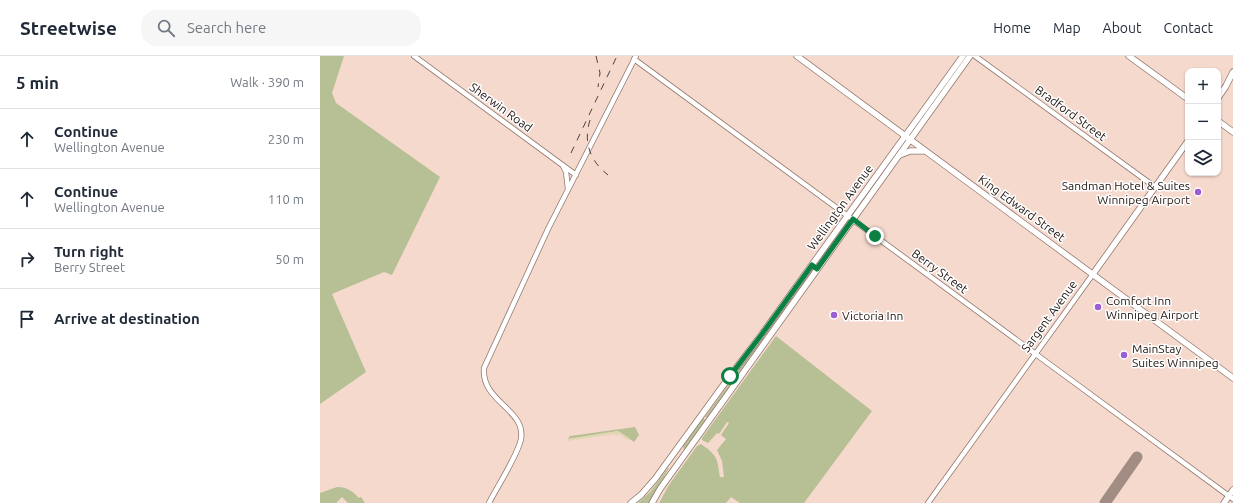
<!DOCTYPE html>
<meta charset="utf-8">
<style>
body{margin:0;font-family:Ubuntu,sans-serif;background:#f6f6f7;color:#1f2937}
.controls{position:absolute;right:12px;top:12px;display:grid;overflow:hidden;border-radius:8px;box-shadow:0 1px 3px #0004}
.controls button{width:36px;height:36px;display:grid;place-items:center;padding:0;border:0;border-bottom:1px solid #e0e1e3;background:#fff;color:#1f2937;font:20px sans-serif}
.stop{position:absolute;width:12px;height:12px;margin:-9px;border:3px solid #0b8043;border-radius:50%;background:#fff}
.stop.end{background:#0b8043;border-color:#fff;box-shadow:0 1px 4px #0008}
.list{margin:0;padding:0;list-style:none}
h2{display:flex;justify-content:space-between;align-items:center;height:52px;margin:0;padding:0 16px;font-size:17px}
h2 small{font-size:13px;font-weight:400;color:#747a83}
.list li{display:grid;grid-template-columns:26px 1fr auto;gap:12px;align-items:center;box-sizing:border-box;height:60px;padding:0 16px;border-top:1px solid #e0e1e3}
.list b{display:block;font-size:15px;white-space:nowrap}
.list p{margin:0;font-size:13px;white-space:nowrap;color:#747a83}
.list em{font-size:13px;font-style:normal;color:#747a83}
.icon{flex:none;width:22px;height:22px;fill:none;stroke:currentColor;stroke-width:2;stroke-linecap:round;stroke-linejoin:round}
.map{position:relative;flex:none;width:913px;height:447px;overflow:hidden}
header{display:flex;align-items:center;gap:24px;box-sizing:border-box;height:56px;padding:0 20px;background:#fff;border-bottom:1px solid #e0e1e3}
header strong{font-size:19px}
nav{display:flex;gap:22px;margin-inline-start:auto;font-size:14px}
.search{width:280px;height:36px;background:#f6f6f7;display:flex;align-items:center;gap:10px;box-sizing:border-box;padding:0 14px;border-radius:16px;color:#747a83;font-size:15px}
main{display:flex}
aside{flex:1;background:#fff}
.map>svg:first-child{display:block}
.green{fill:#b7bf94}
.sand{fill:#e0d6b1}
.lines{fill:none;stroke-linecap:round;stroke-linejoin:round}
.taxiway{stroke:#a28d84;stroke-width:11}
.minor-casing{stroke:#90756b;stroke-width:6}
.major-casing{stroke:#90756b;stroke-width:7}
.minor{stroke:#fff;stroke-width:4.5}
.major{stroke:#fff;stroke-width:5.5}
.rail{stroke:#4f413b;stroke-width:1;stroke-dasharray:7 7;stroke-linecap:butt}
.route{stroke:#0b8043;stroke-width:5}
.poi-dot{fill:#9b5dd4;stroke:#fff;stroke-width:1.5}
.labels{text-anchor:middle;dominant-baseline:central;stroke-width:3;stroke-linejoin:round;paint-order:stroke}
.street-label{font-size:12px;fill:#201612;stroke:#fff}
.poi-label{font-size:12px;fill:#201612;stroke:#fff;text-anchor:start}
</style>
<header>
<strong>Streetwise</strong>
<div class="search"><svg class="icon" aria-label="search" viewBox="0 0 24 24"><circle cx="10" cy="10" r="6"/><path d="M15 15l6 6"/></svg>Search here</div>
<nav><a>Home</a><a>Map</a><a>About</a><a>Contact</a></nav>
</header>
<main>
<aside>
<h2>5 min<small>Walk · 390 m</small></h2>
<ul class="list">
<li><svg class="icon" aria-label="ahead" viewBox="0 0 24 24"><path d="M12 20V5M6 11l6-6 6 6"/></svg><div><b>Continue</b><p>Wellington Avenue</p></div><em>230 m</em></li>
<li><svg class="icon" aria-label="ahead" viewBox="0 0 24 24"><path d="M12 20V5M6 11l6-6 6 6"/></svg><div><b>Continue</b><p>Wellington Avenue</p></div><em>110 m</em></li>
<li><svg class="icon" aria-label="right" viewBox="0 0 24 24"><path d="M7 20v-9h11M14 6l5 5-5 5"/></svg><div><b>Turn right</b><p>Berry Street</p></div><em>50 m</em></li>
<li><svg class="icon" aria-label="arrive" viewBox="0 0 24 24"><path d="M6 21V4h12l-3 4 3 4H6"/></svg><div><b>Arrive at destination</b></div></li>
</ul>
</aside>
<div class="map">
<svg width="913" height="447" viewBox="0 0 913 447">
<rect width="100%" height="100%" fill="#f6d9cd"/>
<g class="green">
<path d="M 0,0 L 24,0 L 12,37 L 16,47 L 120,121 L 72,219 L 64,216 L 12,238 L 46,316 L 0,348 Z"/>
<path d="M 456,280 L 552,355 L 484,447 L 420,447 L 411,441 L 406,447 L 339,447 L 349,429 L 377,390 L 381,388 C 398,400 397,402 400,421 L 404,421 L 402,405 L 397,394 L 406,383 L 401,379 L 409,367 L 407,366 L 399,378 L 397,377 L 388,387 L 382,384 L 382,382 Z"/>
<path d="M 443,281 L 444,282 L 387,362 L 385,361 Z"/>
<path d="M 383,362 L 386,364 L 364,394 L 363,390 Z"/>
<path d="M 315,371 L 319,379 L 314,386 L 298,375 L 248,383 L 250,380 Z"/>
<path d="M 348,412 L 349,412 C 343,424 335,435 329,447 L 318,447 L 330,436 Z"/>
<path d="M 17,431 C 28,431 32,435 39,442 L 41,441 L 45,447 L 28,447 L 22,441 L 17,446 L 17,447 L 0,447 L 0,437 Z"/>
</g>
<path class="sand" d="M 298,375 L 309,382 L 308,384 L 299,378 L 296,380 L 295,378 L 247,385 L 248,383 Z"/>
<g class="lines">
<path class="taxiway" d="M 785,447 L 817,401"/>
<defs>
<g id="minor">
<path d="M 94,0 L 256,119"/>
<path d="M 655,0 L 835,131"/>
<path d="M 314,3 L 913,443"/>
<path d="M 243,110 L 246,116 L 248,133"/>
<path d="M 169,447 C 177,431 198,399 201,383 C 206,353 161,346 164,312 L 228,173 L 316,0"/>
<path d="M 608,447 L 773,218"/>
</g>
<g id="major">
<path d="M 477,0 L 913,322"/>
<path d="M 809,0 L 868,43"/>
<path d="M 898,42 L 906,30 L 913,16"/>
<path d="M 898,65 L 913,76"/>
<path d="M 580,99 L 590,95 L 605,95"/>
<path d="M 773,218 L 868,85"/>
<path d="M 311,447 L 321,439 L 335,423 L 410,320 L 442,278 L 643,0"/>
<path d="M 332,447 L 340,433 L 650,0"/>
<path d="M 904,447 L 913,434"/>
</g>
</defs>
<use href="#minor" class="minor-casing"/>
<use href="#major" class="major-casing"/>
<use href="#minor" class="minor"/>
<use href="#major" class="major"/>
<g class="rail">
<path d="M 276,0 L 280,17 L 278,31"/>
<path d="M 270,64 C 263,86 270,105 288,119"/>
<path d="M 251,97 L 297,0"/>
</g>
</g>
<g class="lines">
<path class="route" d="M 410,320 L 442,278 L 492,209 L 497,213 L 533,163 L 555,180"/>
</g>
<g class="poi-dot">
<circle cx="878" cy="136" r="4"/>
<circle cx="778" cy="251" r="4"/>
<circle cx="514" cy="259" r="4"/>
<circle cx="804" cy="299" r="4"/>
</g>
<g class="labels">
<g class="street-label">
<text transform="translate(181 51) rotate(36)">Sherwin Road</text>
<text transform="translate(751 57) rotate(36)">Bradford Street</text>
<text transform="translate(520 151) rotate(-54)">Wellington Avenue</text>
<text transform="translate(702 152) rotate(36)">King Edward Street</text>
<text transform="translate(620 215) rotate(36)">Berry Street</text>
<text transform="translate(729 260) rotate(-54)">Sargent Avenue</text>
</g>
<g class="poi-label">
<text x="870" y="129" text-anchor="end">Sandman Hotel &amp; Suites<tspan x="870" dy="14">Winnipeg Airport</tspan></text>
<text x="786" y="244">Comfort Inn<tspan x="786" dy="14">Winnipeg Airport</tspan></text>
<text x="522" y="259">Victoria Inn</text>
<text x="812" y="292">MainStay<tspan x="812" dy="14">Suites Winnipeg</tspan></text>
</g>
</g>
</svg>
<div class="controls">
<button>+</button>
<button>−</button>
<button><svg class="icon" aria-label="layers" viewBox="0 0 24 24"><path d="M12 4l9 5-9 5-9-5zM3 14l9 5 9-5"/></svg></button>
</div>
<div class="stop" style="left:410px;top:320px"></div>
<div class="stop end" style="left:555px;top:180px"></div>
</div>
</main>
